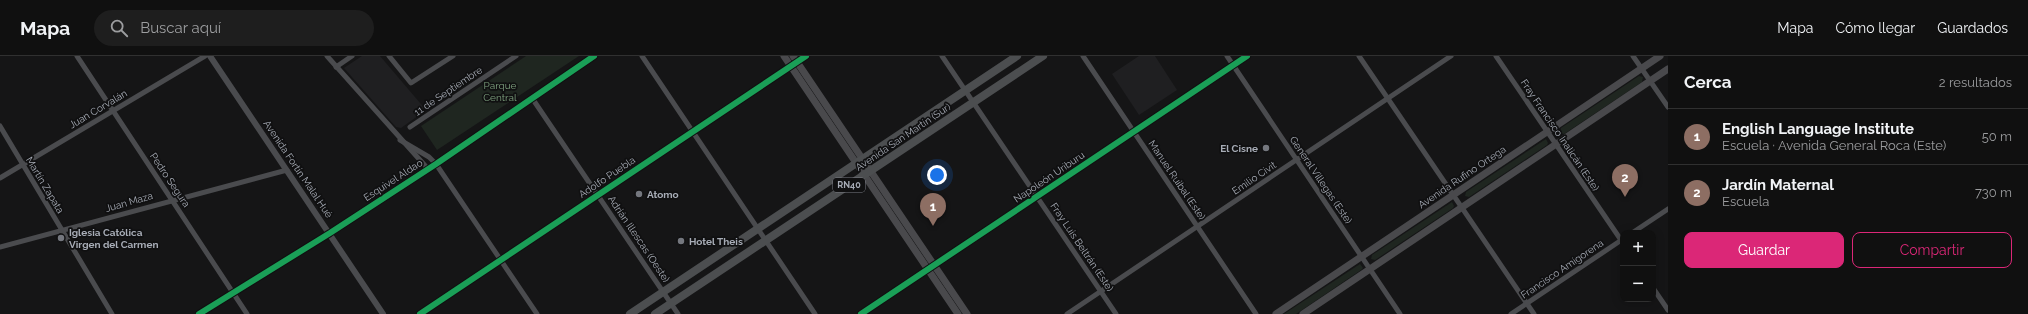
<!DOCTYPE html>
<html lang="es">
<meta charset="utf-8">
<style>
body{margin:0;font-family:Raleway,sans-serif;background:#1e1e1e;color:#f1f3f6}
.controls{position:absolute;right:12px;bottom:12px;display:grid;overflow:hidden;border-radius:8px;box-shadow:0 2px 10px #0003}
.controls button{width:36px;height:36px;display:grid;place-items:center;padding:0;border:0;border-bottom:1px solid #303030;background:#101010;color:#f1f3f6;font:20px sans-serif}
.you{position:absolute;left:937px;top:119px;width:14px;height:14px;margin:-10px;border:3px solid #fff;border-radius:50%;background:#1a73e8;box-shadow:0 0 0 6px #1a73e833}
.badge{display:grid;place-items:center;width:26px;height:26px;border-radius:50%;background:#db2777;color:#fff;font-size:13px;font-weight:700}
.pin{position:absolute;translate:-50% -33px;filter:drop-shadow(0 1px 2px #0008)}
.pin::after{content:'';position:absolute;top:21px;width:14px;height:12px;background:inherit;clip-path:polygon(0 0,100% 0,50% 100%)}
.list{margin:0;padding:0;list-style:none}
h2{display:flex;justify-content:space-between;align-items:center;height:52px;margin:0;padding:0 16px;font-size:17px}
h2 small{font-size:13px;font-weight:400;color:#9c9d9f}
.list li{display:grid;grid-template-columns:26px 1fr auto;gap:12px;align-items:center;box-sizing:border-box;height:56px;padding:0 16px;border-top:1px solid #303030}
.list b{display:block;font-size:15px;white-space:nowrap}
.list p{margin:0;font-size:13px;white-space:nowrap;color:#9c9d9f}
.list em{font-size:13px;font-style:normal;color:#9c9d9f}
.actions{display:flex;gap:8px;padding:12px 16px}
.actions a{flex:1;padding:9px 0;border:1px solid #db2777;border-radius:8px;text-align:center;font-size:14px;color:#db2777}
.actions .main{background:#db2777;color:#fff}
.icon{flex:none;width:22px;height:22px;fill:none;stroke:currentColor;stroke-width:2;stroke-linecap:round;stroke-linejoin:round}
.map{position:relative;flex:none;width:1668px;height:258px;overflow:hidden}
header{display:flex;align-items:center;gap:24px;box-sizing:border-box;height:56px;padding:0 20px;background:#101010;border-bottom:1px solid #303030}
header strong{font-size:19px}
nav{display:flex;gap:22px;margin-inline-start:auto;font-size:14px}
.search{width:280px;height:36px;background:#1e1e1e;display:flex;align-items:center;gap:10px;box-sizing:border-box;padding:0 14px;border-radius:22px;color:#9c9d9f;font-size:15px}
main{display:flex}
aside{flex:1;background:#101010}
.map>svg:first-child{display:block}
.built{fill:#1f1f21}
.green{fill:#1f2620}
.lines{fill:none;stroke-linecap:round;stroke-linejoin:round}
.minor{stroke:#4a4b4e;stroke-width:5}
.tertiary{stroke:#4a4b4e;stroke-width:6}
.secondary{stroke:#49494c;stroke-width:7}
.trunk{stroke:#4c4e50;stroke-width:8}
.cycleway-casing{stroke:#101011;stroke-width:8}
.cycleway{stroke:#1a9f57;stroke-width:6}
.poi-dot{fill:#74777e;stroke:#101011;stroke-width:1.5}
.labels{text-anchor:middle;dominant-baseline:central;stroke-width:3.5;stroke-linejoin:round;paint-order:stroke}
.shield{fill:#101011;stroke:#7a7d84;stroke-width:1}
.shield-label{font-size:9px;font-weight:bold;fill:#a7acb6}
.park-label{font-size:10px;fill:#7ea17f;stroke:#101011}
.street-label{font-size:10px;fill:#a7acb6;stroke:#101011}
.poi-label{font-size:10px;font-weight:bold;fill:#a7acb6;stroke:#101011;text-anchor:start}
</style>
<header>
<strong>Mapa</strong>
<div class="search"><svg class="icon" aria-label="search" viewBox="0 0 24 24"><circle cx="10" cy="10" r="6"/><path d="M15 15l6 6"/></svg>Buscar aquí</div>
<nav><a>Mapa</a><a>Cómo llegar</a><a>Guardados</a></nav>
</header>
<main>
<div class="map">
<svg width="1668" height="258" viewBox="0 0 1668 258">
<rect width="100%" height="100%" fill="#151516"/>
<g class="built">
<path d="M 362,0 L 380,0 L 426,54 L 401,72 L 396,71 L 344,12 Z"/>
<path d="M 1139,0 L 1155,0 L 1177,34 L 1139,59 L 1112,18 Z"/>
</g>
<g class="green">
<path d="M 526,0 L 579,0 L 437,94 L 421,70 Z"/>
<path d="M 1639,20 L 1643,21 L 1642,26 L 1564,78 L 1560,77 L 1561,72 Z"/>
<path d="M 1546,83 L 1548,87 L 1547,89 L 1469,141 L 1465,140 L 1466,136 Z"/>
<path d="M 1452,146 L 1454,150 L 1453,152 L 1375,204 L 1371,203 L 1372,199 Z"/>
<path d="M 1360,208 L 1363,212 L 1361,214 L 1296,258 L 1284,258 Z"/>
</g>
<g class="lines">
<g class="minor">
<path d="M 77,0 L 247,258"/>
<path d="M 327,0 L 428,113"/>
<path d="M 389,0 L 411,27 L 453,0"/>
<path d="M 642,0 L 815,258"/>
<path d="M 942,0 L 1116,258"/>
<path d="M 1083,0 L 1256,258"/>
<path d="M 1227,0 L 1400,258"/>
<path d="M 1359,0 L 1534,258"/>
<path d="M 1496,0 L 1623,187"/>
<path d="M 1633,0 L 1668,51"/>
<path d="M 336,11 L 352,0"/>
<path d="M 532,42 L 678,258"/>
<path d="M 0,70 L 112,258"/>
<path d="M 410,71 L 516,0"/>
<path d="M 400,84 L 429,101 L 436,108 L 537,258"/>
<path d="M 0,122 L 205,0"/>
<path d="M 1632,177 L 1668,153"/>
<path d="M 0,191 L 287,114"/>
<path d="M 1653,232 L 1668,254"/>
<path d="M 199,258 L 330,177 L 436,108 L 594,0"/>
<path d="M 420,258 L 806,0"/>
<path d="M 861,258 L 1247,0"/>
<path d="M 1067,258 L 1451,0"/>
<path d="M 1511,258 L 1623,183"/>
</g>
<path class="tertiary" d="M 210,0 L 383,258"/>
<g class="secondary">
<path d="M 784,0 L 958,258"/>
<path d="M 793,0 L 967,258"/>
<path d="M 1276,258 L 1660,0"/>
<path d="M 1303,258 L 1668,13"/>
</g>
<g class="trunk">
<path d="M 630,258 L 1017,0"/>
<path d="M 655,258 L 1043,0"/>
</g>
<defs>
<g id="cycleway">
<path d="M 199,258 L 330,177 L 436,108 L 594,0"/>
<path d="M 420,258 L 806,0"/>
<path d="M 861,258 L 1247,0"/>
</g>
</defs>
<use href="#cycleway" class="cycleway-casing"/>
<use href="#cycleway" class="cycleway"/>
</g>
<g class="poi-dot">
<circle cx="1266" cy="92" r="4"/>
<circle cx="639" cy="138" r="4"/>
<circle cx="61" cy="182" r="4"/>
<circle cx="681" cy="185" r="4"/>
</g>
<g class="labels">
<rect class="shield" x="833" y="122" width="32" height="14" rx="3"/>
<g class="shield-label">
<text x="849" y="129">RN40</text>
</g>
<g class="park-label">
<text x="500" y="29">Parque<tspan x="500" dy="12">Central</tspan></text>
</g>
<g class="street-label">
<text transform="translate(448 35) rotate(-34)">11 de Septiembre</text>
<text transform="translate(98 53) rotate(-31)">Juan Corvalán</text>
<text transform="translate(1560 79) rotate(56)">Fray Francisco Inalicán (Este)</text>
<text transform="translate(903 81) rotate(-34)">Avenida San Martín (Sur)</text>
<text transform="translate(298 113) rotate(56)">Avenida Fortín Malal Hué</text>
<text transform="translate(607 121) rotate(-34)">Adolfo Puebla</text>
<text transform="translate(1049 121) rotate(-34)">Napoleón Uriburu</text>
<text transform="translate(1462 121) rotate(-34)">Avenida Rufino Ortega</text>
<text transform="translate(1254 122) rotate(-34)">Emilio Civit</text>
<text transform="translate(170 124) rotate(56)">Pedro Segura</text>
<text transform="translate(393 124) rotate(-33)">Esquivel Aldao</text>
<text transform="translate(1177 124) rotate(56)">Manuel Ruibal (Este)</text>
<text transform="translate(1321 124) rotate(56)">General Villegas (Este)</text>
<text transform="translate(45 129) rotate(59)">Martín Zapata</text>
<text transform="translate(129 146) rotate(-16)">Juan Maza</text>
<text transform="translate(639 183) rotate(56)">Adrián Illescas (Oeste)</text>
<text transform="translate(1082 191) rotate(56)">Fray Luis Beltrán (Este)</text>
<text transform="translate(1562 213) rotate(-34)">Francisco Amigorena</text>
</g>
<g class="poi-label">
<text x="1258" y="92" text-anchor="end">El Cisne</text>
<text x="647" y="138">Atomo</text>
<text x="69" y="176">Iglesia Católica<tspan x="69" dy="12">Virgen del Carmen</tspan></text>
<text x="689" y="185">Hotel Theis</text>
</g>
</g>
</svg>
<div class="controls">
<button>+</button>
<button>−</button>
</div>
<div class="you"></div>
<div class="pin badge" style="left:933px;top:170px;background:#8d6e63">1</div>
<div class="pin badge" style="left:1625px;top:141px;background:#8d6e63">2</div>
</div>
<aside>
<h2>Cerca<small>2 resultados</small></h2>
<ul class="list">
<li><span class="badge" style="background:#8d6e63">1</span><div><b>English Language Institute</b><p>Escuela · Avenida General Roca (Este)</p></div><em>50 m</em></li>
<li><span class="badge" style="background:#8d6e63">2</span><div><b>Jardín Maternal</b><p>Escuela</p></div><em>730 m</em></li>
</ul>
<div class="actions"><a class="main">Guardar</a><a>Compartir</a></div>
</aside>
</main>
